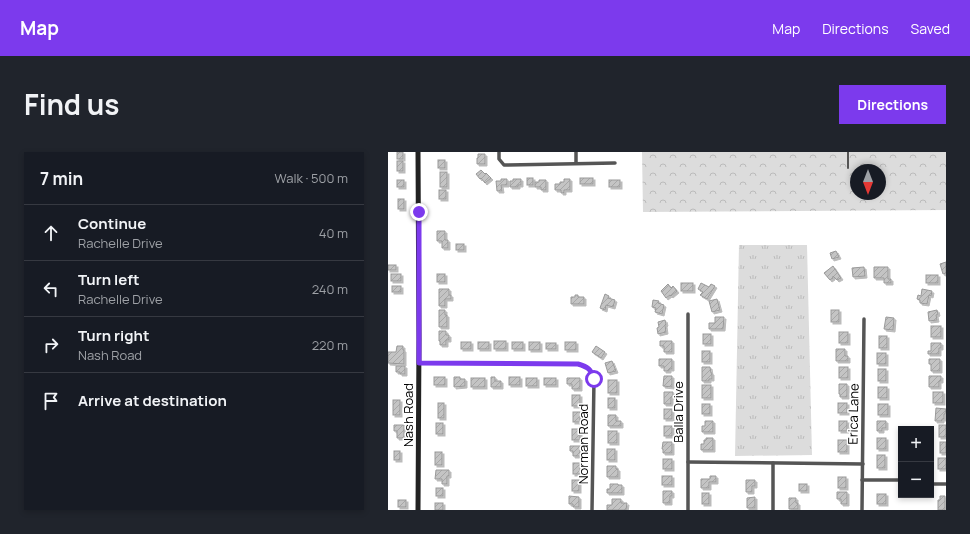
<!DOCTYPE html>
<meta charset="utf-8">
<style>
body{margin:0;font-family:Manrope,sans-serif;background:#20242c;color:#f1f3f6}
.controls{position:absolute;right:12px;bottom:12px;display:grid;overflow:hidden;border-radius:0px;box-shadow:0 2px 6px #0003}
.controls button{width:36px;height:36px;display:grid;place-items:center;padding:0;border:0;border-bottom:1px solid #363941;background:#171b24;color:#f1f3f6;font:20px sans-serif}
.compass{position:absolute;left:462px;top:12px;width:36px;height:36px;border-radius:50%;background:#171b24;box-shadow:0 2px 6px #0003;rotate:180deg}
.stop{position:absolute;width:12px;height:12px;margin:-9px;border:3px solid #7c3aed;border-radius:50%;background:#fff}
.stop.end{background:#7c3aed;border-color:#fff;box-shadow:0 1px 4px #0008}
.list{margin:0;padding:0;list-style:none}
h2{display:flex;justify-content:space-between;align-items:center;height:52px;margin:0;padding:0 16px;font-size:17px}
h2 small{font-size:13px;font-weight:400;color:#9ea1a6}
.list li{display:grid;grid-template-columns:26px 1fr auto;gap:12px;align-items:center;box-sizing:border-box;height:56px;padding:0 16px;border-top:1px solid #363941}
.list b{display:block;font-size:15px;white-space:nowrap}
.list p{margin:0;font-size:13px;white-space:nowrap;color:#9ea1a6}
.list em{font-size:13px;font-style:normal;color:#9ea1a6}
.icon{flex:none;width:22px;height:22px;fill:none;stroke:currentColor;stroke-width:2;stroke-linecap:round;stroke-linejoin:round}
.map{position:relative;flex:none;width:558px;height:358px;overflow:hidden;border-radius:0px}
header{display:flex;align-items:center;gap:24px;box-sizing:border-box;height:56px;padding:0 20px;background:#7c3aed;color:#fff}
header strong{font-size:19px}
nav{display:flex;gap:22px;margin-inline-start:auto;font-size:14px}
.intro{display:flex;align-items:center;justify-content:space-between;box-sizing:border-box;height:96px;padding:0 24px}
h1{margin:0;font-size:28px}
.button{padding:10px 18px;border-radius:0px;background:#7c3aed;color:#fff;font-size:14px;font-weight:700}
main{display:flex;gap:24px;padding:0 24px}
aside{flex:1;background:#171b24;border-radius:0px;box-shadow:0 2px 6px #0003}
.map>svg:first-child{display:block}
.grass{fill:url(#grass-tufts)}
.forest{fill:url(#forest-crowns);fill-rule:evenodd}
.building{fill:url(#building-hatch);stroke:#999;filter:url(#shadow)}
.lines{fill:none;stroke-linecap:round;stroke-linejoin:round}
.lane{stroke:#555;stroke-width:2}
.street{stroke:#555;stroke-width:3.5}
.secondary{stroke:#222;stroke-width:5}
.route{stroke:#7c3aed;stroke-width:5}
.labels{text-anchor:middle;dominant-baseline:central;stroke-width:3;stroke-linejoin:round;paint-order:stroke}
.street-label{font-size:13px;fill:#000;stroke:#fff}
</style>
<header>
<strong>Map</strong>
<nav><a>Map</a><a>Directions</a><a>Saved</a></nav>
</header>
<div class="intro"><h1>Find us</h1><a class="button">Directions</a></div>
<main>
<aside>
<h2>7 min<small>Walk · 500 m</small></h2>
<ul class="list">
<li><svg class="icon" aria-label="ahead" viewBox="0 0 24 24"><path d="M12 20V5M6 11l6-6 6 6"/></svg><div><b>Continue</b><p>Rachelle Drive</p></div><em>40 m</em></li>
<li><svg class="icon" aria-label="left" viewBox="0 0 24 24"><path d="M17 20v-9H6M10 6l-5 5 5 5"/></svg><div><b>Turn left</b><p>Rachelle Drive</p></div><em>240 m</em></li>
<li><svg class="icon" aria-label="right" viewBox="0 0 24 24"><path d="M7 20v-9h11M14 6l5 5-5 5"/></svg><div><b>Turn right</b><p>Nash Road</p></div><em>220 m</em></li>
<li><svg class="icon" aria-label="arrive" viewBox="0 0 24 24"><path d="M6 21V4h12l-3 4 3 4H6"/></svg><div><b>Arrive at destination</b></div></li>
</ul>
</aside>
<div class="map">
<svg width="558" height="358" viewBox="0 0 558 358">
<defs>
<pattern id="grass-tufts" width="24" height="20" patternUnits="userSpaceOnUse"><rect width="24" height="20" fill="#dcdcdc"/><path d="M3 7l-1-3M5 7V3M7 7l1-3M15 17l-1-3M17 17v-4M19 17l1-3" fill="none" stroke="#bbb"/></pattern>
<pattern id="forest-crowns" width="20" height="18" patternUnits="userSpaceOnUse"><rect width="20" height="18" fill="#dcdcdc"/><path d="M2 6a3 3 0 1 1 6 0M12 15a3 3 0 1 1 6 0" fill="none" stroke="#bbb"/></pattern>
<pattern id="building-hatch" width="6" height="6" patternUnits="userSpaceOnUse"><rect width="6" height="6" fill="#c4c4c4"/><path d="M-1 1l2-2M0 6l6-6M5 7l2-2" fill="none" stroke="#a7a7a7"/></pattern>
<filter id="shadow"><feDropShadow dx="2" dy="2" stdDeviation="0" flood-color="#0004"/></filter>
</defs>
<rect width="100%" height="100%" fill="#fff"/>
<path class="grass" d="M 351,93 L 419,93 L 424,303 L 347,304 Z"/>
<path class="forest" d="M 254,0 L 558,0 L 558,58 L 255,60 ZM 468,18 L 492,18 L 492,42 L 468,42 Z"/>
<g class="building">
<rect x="9" y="0" width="6" height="7"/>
<path d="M 90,2 L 97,2 L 97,12 L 89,12 L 89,6 L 90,6 Z"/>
<rect x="50" y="8" width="7" height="8"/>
<rect x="9" y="9" width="6" height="10"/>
<path d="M 93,18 L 97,22 L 98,21 L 103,26 L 97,31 L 93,26 L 92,27 L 88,22 Z"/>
<rect x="52" y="20" width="7" height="15"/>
<rect x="139" y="26" width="6" height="7"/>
<rect x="192" y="26" width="13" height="6"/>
<path d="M 113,27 L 119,27 L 119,33 L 113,33 L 114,39 L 109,39 L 108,29 L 113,29 Z"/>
<path d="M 125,27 L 133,27 L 133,33 L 130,33 L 130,35 L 122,35 L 122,29 L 125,29 Z"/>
<path d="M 176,27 L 182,27 L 182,38 L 176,38 L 176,41 L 173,41 L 173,38 L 167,38 L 167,32 L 172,32 L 172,30 L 176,30 Z"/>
<rect x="9" y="28" width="7" height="7"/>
<path d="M 151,28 L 158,28 L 158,38 L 153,38 L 153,35 L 147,35 L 147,30 L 151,30 Z"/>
<rect x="221" y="28" width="11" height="7"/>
<rect x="51" y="38" width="7" height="9"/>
<rect x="10" y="47" width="6" height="10"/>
<path d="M 49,79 L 57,79 L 57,88 L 60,88 L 60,96 L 54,96 L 54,89 L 49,89 Z"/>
<rect x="68" y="92" width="8" height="6"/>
<path d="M 448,99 L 451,105 L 444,107 L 442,101 Z"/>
<path d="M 558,110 L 558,121 L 555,122 L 552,112 Z"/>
<rect x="0" y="113" width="8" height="5"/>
<path d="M 445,114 L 453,126 L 449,128 L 445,124 L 445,126 L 442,128 L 436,121 Z"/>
<path d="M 476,115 L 477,124 L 465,125 L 464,116 Z"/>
<path d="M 486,115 L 500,115 L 500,127 L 503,127 L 503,131 L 496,131 L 496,126 L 486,126 Z"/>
<rect x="3" y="122" width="10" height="7"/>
<rect x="49" y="122" width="8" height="8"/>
<rect x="538" y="123" width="12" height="8"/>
<rect x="293" y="131" width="12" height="8"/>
<path d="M 313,131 L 321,135 L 323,132 L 327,134 L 319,147 L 312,143 L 315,140 L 310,137 Z"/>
<path d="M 280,132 L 283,136 L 285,134 L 289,139 L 283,144 L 282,143 L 278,146 L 273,139 Z"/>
<rect x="4" y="134" width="9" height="6"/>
<path d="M 51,137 L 61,137 L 61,143 L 63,143 L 63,147 L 57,147 L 57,154 L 51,154 Z"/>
<path d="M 534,137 L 544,139 L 543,144 L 541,143 L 539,152 L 532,151 L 532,148 L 529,147 L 530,143 L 533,144 Z"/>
<path d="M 217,142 L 221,144 L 220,146 L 227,148 L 225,155 L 218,153 L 217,158 L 212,156 Z"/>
<path d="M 187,143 L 190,143 L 190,145 L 196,145 L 196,152 L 183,152 L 183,145 L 187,145 Z"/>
<path d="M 329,147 L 332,158 L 324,160 L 321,149 Z"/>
<path d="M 265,148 L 271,149 L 270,151 L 276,153 L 274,162 L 267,160 L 268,156 L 264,155 Z"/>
<path d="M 51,158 L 57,158 L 57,163 L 59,163 L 59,175 L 51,175 Z"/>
<rect x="443" y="158" width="8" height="12"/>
<path d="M 549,158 L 550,162 L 548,163 L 549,168 L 541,169 L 540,160 Z"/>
<path d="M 327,165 L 336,165 L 335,177 L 321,177 L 321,171 L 327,171 Z"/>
<path d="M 498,165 L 506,166 L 505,178 L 496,177 Z"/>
<path d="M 277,168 L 278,172 L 277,173 L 278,180 L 270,182 L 269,176 L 271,175 L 270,170 Z"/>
<rect x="543" y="174" width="10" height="11"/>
<path d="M 51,179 L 58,179 L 58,183 L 61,183 L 61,188 L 58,188 L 58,193 L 52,193 L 52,189 L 51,189 Z"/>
<rect x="451" y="180" width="9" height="11"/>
<rect x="315" y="182" width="8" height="10"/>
<rect x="491" y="184" width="8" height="12"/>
<rect x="106" y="189" width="12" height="8"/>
<path d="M 272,189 L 284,189 L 284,200 L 276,200 L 276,194 L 272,194 Z"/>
<rect x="73" y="190" width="10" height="7"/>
<rect x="90" y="190" width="11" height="7"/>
<rect x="124" y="190" width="11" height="7"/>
<rect x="141" y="190" width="11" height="8"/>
<rect x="177" y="190" width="11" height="8"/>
<rect x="158" y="191" width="10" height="6"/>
<path d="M 543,191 L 553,191 L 553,196 L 551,196 L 551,202 L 540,202 L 540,199 L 543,199 Z"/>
<path d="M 9,194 L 15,194 L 15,198 L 16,198 L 16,212 L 0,211 L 0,200 L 8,200 Z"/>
<path d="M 208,194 L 217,200 L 213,206 L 204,200 Z"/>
<path d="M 448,197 L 457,197 L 457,204 L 460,204 L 460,209 L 448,209 Z"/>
<rect x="314" y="199" width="8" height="11"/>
<rect x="489" y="201" width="9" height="11"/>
<path d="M 271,207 L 284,207 L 284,217 L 281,217 L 281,219 L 276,219 L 276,214 L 271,214 Z"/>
<path d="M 541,207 L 552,207 L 552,219 L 543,219 L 543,212 L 541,212 Z"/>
<path d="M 224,209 L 228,219 L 220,221 L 217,211 Z"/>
<path d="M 8,214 L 17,214 L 17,222 L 12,222 L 12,220 L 8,220 Z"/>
<path d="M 314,215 L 322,215 L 323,221 L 324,221 L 324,227 L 321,227 L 321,229 L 314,229 Z"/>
<rect x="451" y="215" width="9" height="11"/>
<rect x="490" y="217" width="8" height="12"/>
<path d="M 276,224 L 284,224 L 284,235 L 275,234 Z"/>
<path d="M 541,224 L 553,224 L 553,229 L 551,229 L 551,235 L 541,235 Z"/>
<rect x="46" y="225" width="11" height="8"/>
<path d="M 66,225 L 72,225 L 72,227 L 77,227 L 77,234 L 66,235 Z"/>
<path d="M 103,225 L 107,225 L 107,229 L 113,229 L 113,235 L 103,235 Z"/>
<rect x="121" y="225" width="11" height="8"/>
<rect x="83" y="226" width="14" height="9"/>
<rect x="138" y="226" width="11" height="8"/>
<rect x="156" y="226" width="12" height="7"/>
<path d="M 179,226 L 192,226 L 192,237 L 184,237 L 184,232 L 179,232 Z"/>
<rect x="220" y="228" width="9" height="13"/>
<path d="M 451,232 L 459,232 L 459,245 L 452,245 L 452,242 L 451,242 Z"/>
<rect x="314" y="233" width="9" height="13"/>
<rect x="490" y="235" width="9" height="11"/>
<path d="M 276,240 L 285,240 L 285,245 L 283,245 L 283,252 L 276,252 Z"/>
<rect x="545" y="240" width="10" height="11"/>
<rect x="184" y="243" width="8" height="11"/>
<rect x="220" y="246" width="7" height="10"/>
<rect x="5" y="248" width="7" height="15"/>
<rect x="50" y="251" width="6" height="15"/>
<rect x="450" y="251" width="9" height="10"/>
<rect x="314" y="252" width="8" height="10"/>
<rect x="490" y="252" width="10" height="11"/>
<path d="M 548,256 L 558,257 L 557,262 L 556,262 L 556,267 L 554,267 L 554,269 L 547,269 Z"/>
<rect x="276" y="257" width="8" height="10"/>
<rect x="185" y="260" width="7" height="10"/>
<path d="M 220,263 L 228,263 L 228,269 L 233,269 L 233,274 L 220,274 Z"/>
<path d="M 317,269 L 325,269 L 325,280 L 314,280 L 314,274 L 317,274 Z"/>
<rect x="451" y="269" width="8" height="10"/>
<path d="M 489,269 L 498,269 L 498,276 L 494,276 L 494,279 L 489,279 Z"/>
<rect x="48" y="271" width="7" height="11"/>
<path d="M 6,273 L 16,273 L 16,286 L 9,286 L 9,279 L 6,279 Z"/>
<rect x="551" y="273" width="7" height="12"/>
<rect x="276" y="274" width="8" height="10"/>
<rect x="184" y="277" width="8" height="11"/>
<rect x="220" y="279" width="9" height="12"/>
<path d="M 318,286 L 325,286 L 325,298 L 313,298 L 313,292 L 316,292 L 316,288 L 318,288 Z"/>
<rect x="489" y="286" width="9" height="11"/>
<rect x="450" y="288" width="9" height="12"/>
<path d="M 275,290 L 284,290 L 284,301 L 275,301 L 275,297 L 274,297 Z"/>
<rect x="552" y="290" width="6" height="11"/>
<path d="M 182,294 L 193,294 L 193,297 L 195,297 L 195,294 L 198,294 L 198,298 L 192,298 L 192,304 L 185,304 L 185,299 L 182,299 Z"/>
<rect x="219" y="297" width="8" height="11"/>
<rect x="6" y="299" width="6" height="9"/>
<rect x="47" y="300" width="7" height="13"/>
<rect x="489" y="303" width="8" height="13"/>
<rect x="550" y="306" width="8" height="11"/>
<rect x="275" y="307" width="9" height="10"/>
<rect x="185" y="311" width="7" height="11"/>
<path d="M 219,314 L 228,314 L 228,317 L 230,317 L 230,325 L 219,325 Z"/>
<path d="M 48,318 L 61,318 L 61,324 L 59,324 L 59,332 L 54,332 L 54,327 L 47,327 Z"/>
<rect x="274" y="324" width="10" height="9"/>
<path d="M 322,324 L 328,324 L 328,330 L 321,330 L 321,336 L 313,336 L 313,327 L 322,327 Z"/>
<rect x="450" y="325" width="8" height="11"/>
<rect x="184" y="328" width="7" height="11"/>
<path d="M 358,328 L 367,328 L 367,334 L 364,334 L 364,340 L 358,340 Z"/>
<path d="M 222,332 L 230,332 L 230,333 L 234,333 L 234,341 L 219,341 L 219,337 L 222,337 Z"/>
<rect x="411" y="332" width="8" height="7"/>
<rect x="48" y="336" width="7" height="8"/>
<path d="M 275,339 L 284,339 L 284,344 L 282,344 L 282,351 L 275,351 Z"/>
<path d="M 449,340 L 459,340 L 459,352 L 453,352 L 453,347 L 449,347 Z"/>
<rect x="314" y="341" width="7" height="11"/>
<rect x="489" y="342" width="9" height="10"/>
<path d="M 181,344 L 191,345 L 191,355 L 185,355 L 185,352 L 181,352 Z"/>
<path d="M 552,344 L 557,344 L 557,358 L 550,358 L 550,348 L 552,348 Z"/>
<path d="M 367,345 L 367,356 L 359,356 L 359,346 Z"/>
<path d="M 401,346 L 408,346 L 408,351 L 410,351 L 410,357 L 401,357 Z"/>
<path d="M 224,347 L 233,347 L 233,351 L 239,351 L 238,358 L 219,358 L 219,353 L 224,353 Z"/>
<rect x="10" y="348" width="8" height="7"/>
<rect x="47" y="351" width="8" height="7"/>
</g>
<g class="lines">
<path class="lane" d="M 460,0 L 460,16"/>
<g class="street">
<path d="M 111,0 L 111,7 L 116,13 L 227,11"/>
<path d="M 188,0 L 188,11"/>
<path d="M 31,211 L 190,212 C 200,215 203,216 206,227 L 204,358"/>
<path d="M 300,310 L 475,312"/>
<path d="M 474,328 L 513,328"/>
<path d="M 543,332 L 558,332"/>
<path d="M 300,358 L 300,162"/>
<path d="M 385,358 L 385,311"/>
<path d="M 474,358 L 476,167"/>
</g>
<path class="secondary" d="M 30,0 L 31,187 L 30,358"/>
</g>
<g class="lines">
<path class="route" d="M 31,60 L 31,211 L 190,212 C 200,215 203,217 206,227"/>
</g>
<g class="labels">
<g class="street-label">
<text transform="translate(290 260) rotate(-90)">Balla Drive</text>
<text transform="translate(465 262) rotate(-89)">Erica Lane</text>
<text transform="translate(20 263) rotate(-90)">Nash Road</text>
<text transform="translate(195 292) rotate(-90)">Norman Road</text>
</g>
</g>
</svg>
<div class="controls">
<button>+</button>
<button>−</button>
</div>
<svg class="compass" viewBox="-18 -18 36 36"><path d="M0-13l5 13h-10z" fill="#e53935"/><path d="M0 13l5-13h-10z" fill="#9ea1a6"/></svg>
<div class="stop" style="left:206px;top:227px"></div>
<div class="stop end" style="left:31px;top:60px"></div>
</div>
</main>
